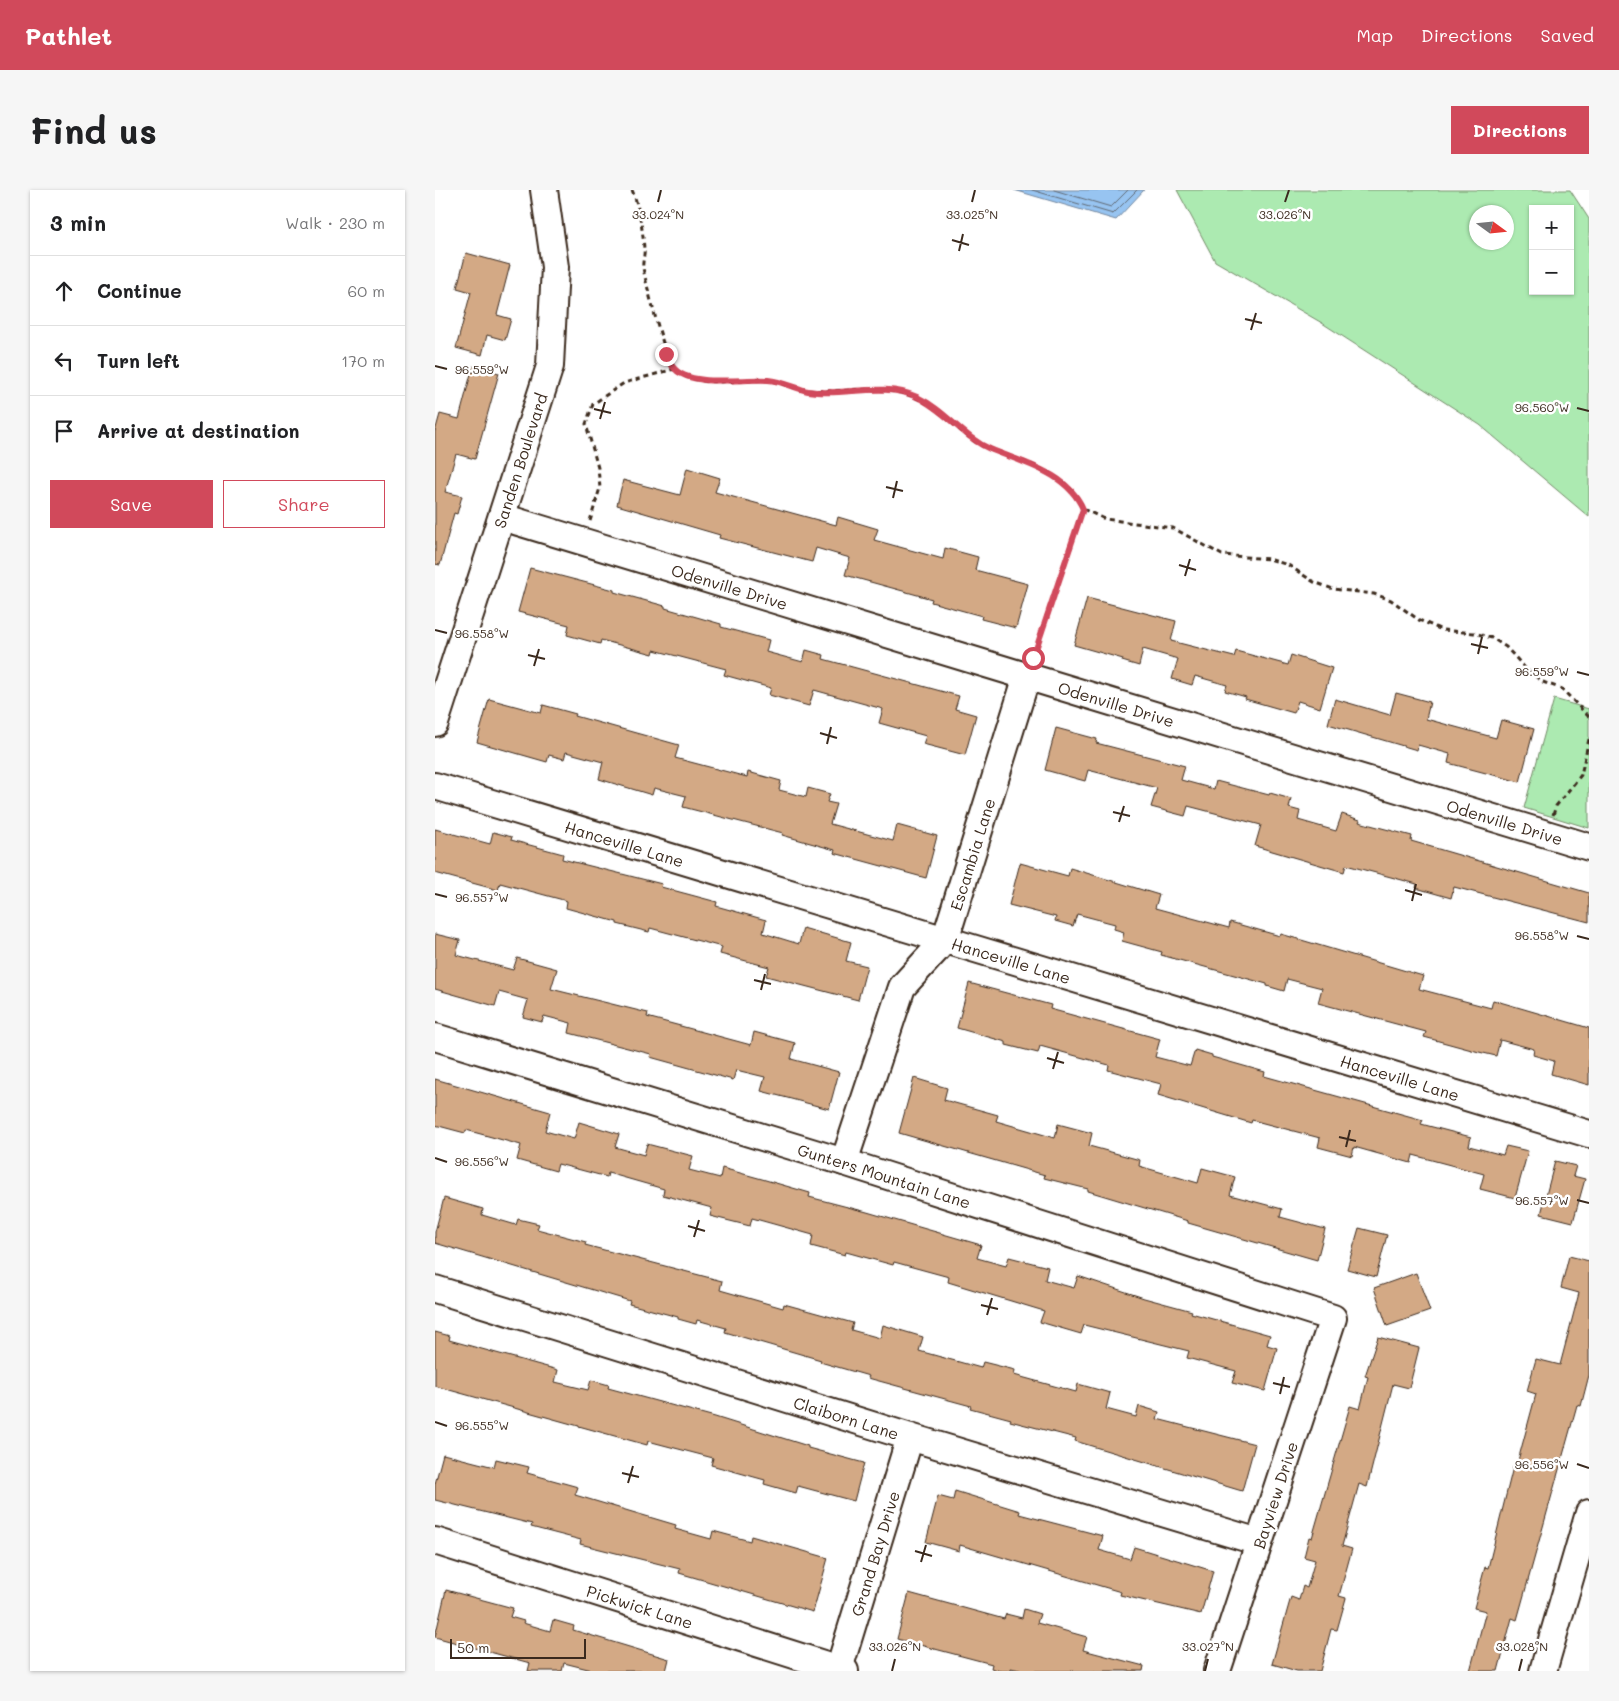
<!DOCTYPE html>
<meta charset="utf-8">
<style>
body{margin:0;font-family:Mali,sans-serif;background:#f6f6f6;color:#202124}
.controls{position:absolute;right:15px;top:15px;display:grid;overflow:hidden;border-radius:0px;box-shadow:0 1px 4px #0004}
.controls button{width:45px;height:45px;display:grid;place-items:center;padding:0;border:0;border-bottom:1px solid #e0e0e0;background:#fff;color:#202124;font:25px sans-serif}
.compass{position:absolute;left:1034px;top:15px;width:45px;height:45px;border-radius:50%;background:#fff;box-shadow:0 1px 4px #0004;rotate:105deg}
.scale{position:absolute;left:15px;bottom:12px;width:136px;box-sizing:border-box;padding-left:5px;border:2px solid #3b2a1e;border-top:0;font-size:14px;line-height:18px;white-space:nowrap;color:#3b2a1e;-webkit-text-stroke:4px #fff;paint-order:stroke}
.stop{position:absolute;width:15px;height:15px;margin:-11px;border:4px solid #d1495b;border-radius:50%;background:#fff}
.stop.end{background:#d1495b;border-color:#fff;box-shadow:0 1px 5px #0008}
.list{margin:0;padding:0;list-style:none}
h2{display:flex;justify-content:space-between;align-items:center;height:65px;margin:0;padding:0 20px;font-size:21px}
h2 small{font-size:16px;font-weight:400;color:#757577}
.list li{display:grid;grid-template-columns:32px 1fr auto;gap:15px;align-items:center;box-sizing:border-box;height:70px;padding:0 20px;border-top:1px solid #e0e0e0}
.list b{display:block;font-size:19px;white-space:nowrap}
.list em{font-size:16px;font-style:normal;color:#757577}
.actions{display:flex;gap:10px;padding:15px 20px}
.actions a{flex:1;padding:11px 0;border:1px solid #d1495b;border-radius:0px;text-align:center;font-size:18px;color:#d1495b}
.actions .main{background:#d1495b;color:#fff}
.icon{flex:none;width:28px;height:28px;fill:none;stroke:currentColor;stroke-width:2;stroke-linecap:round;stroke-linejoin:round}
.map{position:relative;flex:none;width:1154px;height:1481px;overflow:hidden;border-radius:0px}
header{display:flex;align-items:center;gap:30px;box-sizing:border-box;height:70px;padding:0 25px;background:#d1495b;color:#fff}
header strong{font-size:24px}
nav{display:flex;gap:28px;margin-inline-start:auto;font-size:18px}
.intro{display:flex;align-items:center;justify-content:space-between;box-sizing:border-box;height:120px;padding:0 30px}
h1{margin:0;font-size:35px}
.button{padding:12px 22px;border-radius:0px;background:#d1495b;color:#fff;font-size:18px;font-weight:700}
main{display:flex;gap:30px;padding:0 30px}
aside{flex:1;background:#fff;border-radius:0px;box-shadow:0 1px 4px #0004}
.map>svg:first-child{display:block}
.green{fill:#aceab1;stroke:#748a68;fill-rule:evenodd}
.water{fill:#97c4f1;stroke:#72869d}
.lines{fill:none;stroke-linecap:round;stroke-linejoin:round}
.shore{stroke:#606872;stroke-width:1}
.building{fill:#d3a985;stroke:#3b2a1e}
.minor-casing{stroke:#3b2a1e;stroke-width:30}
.path{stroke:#3b2a1e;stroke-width:3;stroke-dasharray:5 4;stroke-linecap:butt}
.minor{stroke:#fff;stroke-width:26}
.route{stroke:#d1495b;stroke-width:6}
.ticks{fill:none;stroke:#3b2a1e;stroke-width:2}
.labels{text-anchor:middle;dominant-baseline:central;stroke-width:5;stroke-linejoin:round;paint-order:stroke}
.street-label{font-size:16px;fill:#3b2a1e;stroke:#fff}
.ticks-label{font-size:12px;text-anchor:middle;fill:#3b2a1e;stroke:#fff;stroke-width:5;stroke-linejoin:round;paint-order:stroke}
</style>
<header>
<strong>Pathlet</strong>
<nav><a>Map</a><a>Directions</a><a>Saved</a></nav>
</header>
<div class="intro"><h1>Find us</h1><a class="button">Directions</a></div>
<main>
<aside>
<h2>3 min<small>Walk · 230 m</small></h2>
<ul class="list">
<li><svg class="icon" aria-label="ahead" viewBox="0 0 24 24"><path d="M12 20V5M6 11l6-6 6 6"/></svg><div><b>Continue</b></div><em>60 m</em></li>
<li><svg class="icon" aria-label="left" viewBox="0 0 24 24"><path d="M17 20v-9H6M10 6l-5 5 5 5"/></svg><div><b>Turn left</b></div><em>170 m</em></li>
<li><svg class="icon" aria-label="arrive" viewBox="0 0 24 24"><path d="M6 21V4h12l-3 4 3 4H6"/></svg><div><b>Arrive at destination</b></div></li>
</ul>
<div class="actions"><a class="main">Save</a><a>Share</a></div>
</aside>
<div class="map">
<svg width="1154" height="1481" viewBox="0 0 1154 1481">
<rect width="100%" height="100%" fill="#fff"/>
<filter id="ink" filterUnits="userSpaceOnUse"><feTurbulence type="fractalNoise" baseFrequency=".02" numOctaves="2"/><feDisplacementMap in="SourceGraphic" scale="10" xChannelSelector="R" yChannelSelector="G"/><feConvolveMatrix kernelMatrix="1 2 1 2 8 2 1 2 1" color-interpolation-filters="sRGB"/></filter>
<g filter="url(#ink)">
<g class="green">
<path d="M 742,0 L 1135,0 L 1154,29 L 1154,327 L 1045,235 L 887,133 L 780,71 ZM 1098,19 L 1135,19 L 1135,101 L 1098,101 ZM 1042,22 L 1072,22 L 1072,52 L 1042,52 Z"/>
<path d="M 1119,509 L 1154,519 L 1154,638 L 1089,618 Z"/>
</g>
<path class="water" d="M 579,0 L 709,0 L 681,30 Z"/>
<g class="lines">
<g class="shore">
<path d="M 597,0 L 678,24 L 702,0"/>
<path d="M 619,0 L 676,17 L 693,0"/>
</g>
</g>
<g class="building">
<path d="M 31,63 L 75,75 L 62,125 L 76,129 L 70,150 L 52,145 L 47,165 L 21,158 L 36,102 L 22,98 Z"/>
<path d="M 38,176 L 64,183 L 40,269 L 21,264 L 10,302 L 27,306 L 22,324 L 19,323 L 5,375 L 0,374 L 0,242 L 5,224 L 24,229 Z"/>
<path d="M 252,278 L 285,288 L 280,302 L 401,335 L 403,327 L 443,339 L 439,350 L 508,369 L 510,358 L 543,367 L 540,380 L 593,394 L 581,438 L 546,429 L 547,426 L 496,412 L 497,409 L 410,385 L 415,368 L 381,358 L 377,372 L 284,348 L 285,345 L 182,315 L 188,290 L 245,305 Z"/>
<path d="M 95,378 L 179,400 L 179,402 L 230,416 L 230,418 L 286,434 L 286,437 L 334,450 L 331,462 L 368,472 L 371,460 L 389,465 L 388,469 L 524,506 L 520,519 L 541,525 L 530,565 L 488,554 L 491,546 L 444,533 L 448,519 L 379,500 L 374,516 L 334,505 L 336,498 L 289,485 L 291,479 L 219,460 L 218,464 L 166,450 L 165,454 L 132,445 L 134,435 L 83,422 Z"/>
<path d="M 652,408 L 741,431 L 736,451 L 799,467 L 801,461 L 853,475 L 856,465 L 897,478 L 885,518 L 863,511 L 859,523 L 810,509 L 811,507 L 790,501 L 792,495 L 760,486 L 757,495 L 737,489 L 743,469 L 708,459 L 704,476 L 687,471 L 688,469 L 639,455 Z"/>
<path d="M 961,503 L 995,512 L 991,529 L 1061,548 L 1066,530 L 1099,539 L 1085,592 L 1013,573 L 1015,564 L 983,555 L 982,560 L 893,534 L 900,509 L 955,525 Z"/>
<path d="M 54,509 L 106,523 L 108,515 L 141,524 L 140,526 L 244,555 L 240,568 L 312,587 L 313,582 L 346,591 L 344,600 L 371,607 L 373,598 L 395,604 L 392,612 L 401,614 L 395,634 L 458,651 L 462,635 L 502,646 L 491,688 L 399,663 L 400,660 L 347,645 L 348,643 L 248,617 L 251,606 L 219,598 L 217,605 L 164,589 L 168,572 L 131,562 L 129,569 L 114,565 L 112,572 L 42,552 Z"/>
<path d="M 621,538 L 662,549 L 661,553 L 750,576 L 746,590 L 779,599 L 781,591 L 834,605 L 835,603 L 856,609 L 854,618 L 865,621 L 863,630 L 901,641 L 907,624 L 925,630 L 924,632 L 977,646 L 976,651 L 1154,703 L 1154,732 L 1019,697 L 1016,708 L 981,698 L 982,694 L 911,675 L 909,682 L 820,656 L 826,635 L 753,616 L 750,626 L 716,617 L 722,598 L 653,580 L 650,591 L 610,580 Z"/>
<path d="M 0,639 L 55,654 L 58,642 L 77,647 L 76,650 L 128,664 L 127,669 L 227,694 L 226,697 L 282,712 L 281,716 L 331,730 L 328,743 L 364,754 L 368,738 L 416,752 L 411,771 L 432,776 L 423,810 L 331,786 L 334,777 L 285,764 L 287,757 L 215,738 L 214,742 L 182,734 L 182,732 L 131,718 L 132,711 L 65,693 L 63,700 L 0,683 Z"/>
<path d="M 585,673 L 633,686 L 635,678 L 724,705 L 720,718 L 794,738 L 795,732 L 845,746 L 846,744 L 988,786 L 984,799 L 1056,818 L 1058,810 L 1154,838 L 1154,895 L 1116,884 L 1119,871 L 1098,865 L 1099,859 L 1065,850 L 1061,866 L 1044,862 L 989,847 L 991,842 L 883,813 L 887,798 L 852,789 L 849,801 L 832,796 L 832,794 L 726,765 L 727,762 L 687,751 L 689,742 L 679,739 L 680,734 L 642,724 L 638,736 L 620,731 L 621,727 L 574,715 Z"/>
<path d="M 0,744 L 25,750 L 21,765 L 78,780 L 82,768 L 122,779 L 116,799 L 213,823 L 212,827 L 316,855 L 319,842 L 360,853 L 356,869 L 404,882 L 394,919 L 326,901 L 330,887 L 301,880 L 298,890 L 215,867 L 216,864 L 134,843 L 136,833 L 109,826 L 107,832 L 88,827 L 93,810 L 64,802 L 60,816 L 0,799 Z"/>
<path d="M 534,793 L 616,815 L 615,819 L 725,849 L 720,867 L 755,876 L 760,860 L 777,865 L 777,867 L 830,882 L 829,886 L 988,930 L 986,934 L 1036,947 L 1034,956 L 1068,965 L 1071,956 L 1093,961 L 1080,1008 L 1045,999 L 1049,984 L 978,965 L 976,973 L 919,957 L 917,966 L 883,957 L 885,948 L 817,930 L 816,933 L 723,905 L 726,894 L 673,880 L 674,875 L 605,856 L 603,863 L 571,855 L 571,852 L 522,838 Z"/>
<path d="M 479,888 L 512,898 L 509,910 L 563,925 L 561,931 L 620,948 L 623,934 L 657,943 L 654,956 L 705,970 L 704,976 L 763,993 L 767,978 L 800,987 L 795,1005 L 847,1019 L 845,1027 L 890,1039 L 882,1070 L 753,1033 L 753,1031 L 653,1001 L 653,999 L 609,988 L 610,985 L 464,943 Z"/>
<path d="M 0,889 L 115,922 L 110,941 L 139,949 L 144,932 L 184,944 L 180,957 L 209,965 L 212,954 L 258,966 L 254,980 L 285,988 L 287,978 L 327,989 L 375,1003 L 374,1007 L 432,1022 L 546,1055 L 542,1068 L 571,1076 L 574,1067 L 613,1077 L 610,1090 L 639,1098 L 643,1086 L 709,1108 L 757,1121 L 756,1123 L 835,1145 L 832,1155 L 842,1158 L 830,1201 L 797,1193 L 801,1181 L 752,1168 L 754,1161 L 649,1135 L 646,1144 L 605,1132 L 609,1121 L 513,1092 L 514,1087 L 459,1072 L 458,1075 L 411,1062 L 410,1065 L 376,1056 L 378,1045 L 317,1028 L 315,1036 L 275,1026 L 277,1018 L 228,1005 L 229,999 L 173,983 L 172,987 L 123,974 L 121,981 L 82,970 L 86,955 L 31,940 L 30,943 L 0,935 Z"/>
<path d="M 1120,971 L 1141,976 L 1138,986 L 1150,989 L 1138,1032 L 1106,1024 Z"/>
<path d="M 9,1008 L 48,1019 L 47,1025 L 81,1035 L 83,1029 L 104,1034 L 102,1039 L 151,1052 L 150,1055 L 287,1091 L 285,1100 L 348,1118 L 349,1114 L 418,1133 L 416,1140 L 445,1148 L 448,1135 L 488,1147 L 484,1161 L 546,1178 L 548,1172 L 580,1180 L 579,1185 L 641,1202 L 643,1194 L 675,1203 L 671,1219 L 701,1227 L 704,1216 L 724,1222 L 722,1229 L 820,1254 L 807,1301 L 640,1251 L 641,1248 L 575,1231 L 576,1229 L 535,1218 L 536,1216 L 433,1188 L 434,1186 L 385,1172 L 386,1170 L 290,1142 L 291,1138 L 262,1130 L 261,1134 L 243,1129 L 243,1127 L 194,1114 L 195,1111 L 0,1053 L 0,1042 Z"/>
<path d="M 924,1038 L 952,1045 L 941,1087 L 912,1079 Z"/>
<path d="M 1134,1066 L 1154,1071 L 1154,1185 L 1146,1216 L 1142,1215 L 1082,1430 L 1077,1428 L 1063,1481 L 1035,1481 L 1051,1421 L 1039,1418 L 1050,1377 L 1053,1378 L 1078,1277 L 1081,1278 L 1101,1204 L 1092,1201 L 1101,1169 L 1125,1175 L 1144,1103 L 1126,1098 Z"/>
<path d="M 981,1083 L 995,1121 L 952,1136 L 939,1098 Z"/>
<path d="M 0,1142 L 15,1146 L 14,1150 L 123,1180 L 120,1192 L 153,1200 L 156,1190 L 174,1195 L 173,1198 L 280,1227 L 373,1256 L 373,1258 L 429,1273 L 419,1311 L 363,1296 L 361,1303 L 329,1294 L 330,1290 L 276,1275 L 278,1268 L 213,1251 L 212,1255 L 0,1196 Z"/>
<path d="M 943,1147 L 984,1158 L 974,1198 L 958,1194 L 932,1297 L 924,1294 L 907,1356 L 917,1359 L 904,1406 L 911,1408 L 902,1440 L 896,1439 L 885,1481 L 862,1481 L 837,1474 L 856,1407 L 864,1410 L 868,1396 L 872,1398 L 880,1370 L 869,1367 L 874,1347 L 877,1348 L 915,1216 L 925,1219 L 933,1187 L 930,1186 Z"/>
<path d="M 8,1264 L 59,1277 L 61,1269 L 94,1277 L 92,1283 L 143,1297 L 140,1305 L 241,1335 L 240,1339 L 276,1349 L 278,1341 L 315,1351 L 316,1346 L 393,1368 L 378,1422 L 244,1383 L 245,1379 L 145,1354 L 146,1350 L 96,1337 L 97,1334 L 0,1310 L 0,1294 Z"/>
<path d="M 520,1301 L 585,1321 L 584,1324 L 668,1346 L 664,1360 L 695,1369 L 699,1357 L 778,1381 L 766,1424 L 685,1405 L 686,1402 L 525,1355 L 524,1361 L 491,1352 L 503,1306 L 518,1310 Z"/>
<path d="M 11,1400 L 78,1418 L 75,1427 L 89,1431 L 88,1433 L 115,1441 L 118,1430 L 139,1436 L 138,1440 L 234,1469 L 231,1481 L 161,1481 L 129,1473 L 127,1481 L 93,1481 L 95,1473 L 0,1447 Z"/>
<path d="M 474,1403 L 569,1429 L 571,1424 L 587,1428 L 589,1419 L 605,1424 L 602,1433 L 652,1447 L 648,1460 L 709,1476 L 708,1481 L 589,1481 L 576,1478 L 576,1481 L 566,1481 L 556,1478 L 557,1474 L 462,1449 Z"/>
</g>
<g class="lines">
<defs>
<g id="minor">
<path id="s1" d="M 67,327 L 1154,657"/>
<path id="s2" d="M 0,533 L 115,176 L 120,77 L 109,0"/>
<path id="s3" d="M 0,596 L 1154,944"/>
<path id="s4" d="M 0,847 L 409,972 L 898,1128 L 782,1481"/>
<path id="s5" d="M 409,972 L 467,797 L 510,750 L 592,486"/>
<path id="s6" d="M 0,1099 L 475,1247 L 824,1352"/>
<path id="s7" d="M 0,1351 L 410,1481"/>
<path id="s8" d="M 404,1479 L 475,1247"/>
<path d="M 1108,1481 L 1154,1323"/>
</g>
</defs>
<use href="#minor" class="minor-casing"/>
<g class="path">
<path d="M 197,0 C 204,16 208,41 209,59 C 210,66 207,72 208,78 C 211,93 231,172 239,179 C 263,199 304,189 332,190 C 347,191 361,200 376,201 C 405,203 434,196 463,202 C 508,211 519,244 555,259 C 588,273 633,282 648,319 L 599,465"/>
<path d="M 648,319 L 670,329 L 738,338 L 787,365 L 834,369 L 853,375 L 879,392 L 898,399 L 939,404 L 956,410 L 984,430 L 1007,440 L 1039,443 L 1057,448 L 1071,457 L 1091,479 L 1108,492 L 1127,499 L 1154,527"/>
<path d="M 155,331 L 165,298 L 163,278 L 151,234 L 158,214 L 189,193 L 239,179"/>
<path d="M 1118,625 L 1121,616 L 1146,585 L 1154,549"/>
</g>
<use href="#minor" class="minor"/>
</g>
</g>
<g class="lines" filter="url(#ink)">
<path class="route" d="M 231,164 C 233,168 235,173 238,177 C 254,198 309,188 333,190 C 347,191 360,198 373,201 C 409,207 447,191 482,207 C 510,220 528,247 555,259 C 588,273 632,282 648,319 L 598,468"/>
</g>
<path class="ticks" d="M 223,12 L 226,0M 537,12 L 540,0M 850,12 L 854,0M 517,50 L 534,55M 524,61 L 528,44M 810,129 L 827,133M 816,140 L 821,123M 0,176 L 12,179M 1142,218 L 1154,221M 159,219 L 176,223M 165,229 L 170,212M 451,297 L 468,301M 458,308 L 462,291M 744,375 L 761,380M 750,386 L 755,369M 0,440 L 12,443M 1036,454 L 1053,458M 1043,464 L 1047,447M 93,465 L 110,469M 99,476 L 104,459M 1142,482 L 1154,485M 385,543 L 402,548M 392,554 L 396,537M 678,622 L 695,626M 684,632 L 689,616M 970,700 L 987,705M 0,704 L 12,707M 977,711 L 981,694M 1142,746 L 1154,749M 319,790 L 336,794M 326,800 L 330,784M 612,868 L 629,873M 618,879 L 623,862M 904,947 L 921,951M 911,957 L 915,940M 0,968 L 12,972M 1142,1010 L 1154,1013M 253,1036 L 270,1041M 259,1047 L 264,1030M 546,1115 L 563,1119M 552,1125 L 557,1108M 838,1193 L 855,1197M 845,1204 L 849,1187M 0,1232 L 12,1236M 1142,1274 L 1154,1278M 187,1283 L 204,1287M 193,1293 L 198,1276M 480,1361 L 497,1366M 486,1372 L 491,1355M 457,1481 L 460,1469M 770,1481 L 773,1469M 1084,1481 L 1087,1469"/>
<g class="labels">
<g class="street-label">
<text stroke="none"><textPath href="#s2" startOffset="276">Sanden Boulevard</textPath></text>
<text stroke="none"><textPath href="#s1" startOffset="238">Odenville Drive</textPath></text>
<text stroke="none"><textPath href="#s1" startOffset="642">Odenville Drive</textPath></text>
<text stroke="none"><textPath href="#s1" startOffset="1048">Odenville Drive</textPath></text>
<text stroke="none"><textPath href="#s3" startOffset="198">Hanceville Lane</textPath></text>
<text stroke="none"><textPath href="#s5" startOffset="338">Escambia Lane</textPath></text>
<text stroke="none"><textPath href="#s3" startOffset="602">Hanceville Lane</textPath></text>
<text stroke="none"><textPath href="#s3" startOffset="1008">Hanceville Lane</textPath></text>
<text stroke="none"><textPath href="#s4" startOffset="470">Gunters Mountain Lane</textPath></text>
<text stroke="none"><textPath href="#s6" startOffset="431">Claiborn Lane</textPath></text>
<text transform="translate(840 1305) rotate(-72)">Bayview Drive</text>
<text stroke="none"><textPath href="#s8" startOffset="121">Grand Bay Drive</textPath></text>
<text stroke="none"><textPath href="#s7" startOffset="215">Pickwick Lane</textPath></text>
</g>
</g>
<g class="ticks-label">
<text x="223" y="29">33.024°N</text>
<text x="537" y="29">33.025°N</text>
<text x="850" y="29">33.026°N</text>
<text x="47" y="184">96.559°W</text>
<text x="1107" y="222">96.560°W</text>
<text x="47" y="448">96.558°W</text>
<text x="1107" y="486">96.559°W</text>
<text x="47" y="712">96.557°W</text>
<text x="1107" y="750">96.558°W</text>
<text x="47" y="976">96.556°W</text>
<text x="1107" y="1015">96.557°W</text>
<text x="47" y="1240">96.555°W</text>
<text x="1107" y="1279">96.556°W</text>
<text x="460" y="1461">33.026°N</text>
<text x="773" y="1461">33.027°N</text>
<text x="1087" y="1461">33.028°N</text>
</g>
</svg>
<div class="controls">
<button>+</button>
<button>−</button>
</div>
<svg class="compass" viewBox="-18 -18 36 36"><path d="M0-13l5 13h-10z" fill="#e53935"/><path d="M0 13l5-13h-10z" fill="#757577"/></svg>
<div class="scale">50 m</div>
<div class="stop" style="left:598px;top:468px"></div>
<div class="stop end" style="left:231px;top:164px"></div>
</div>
</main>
